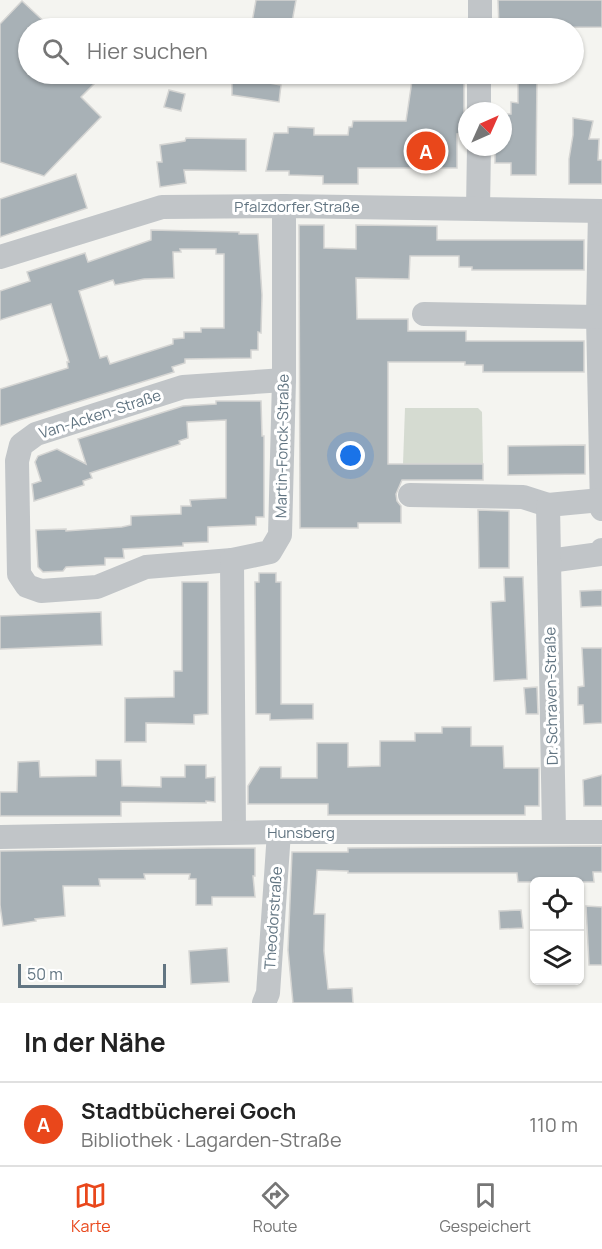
<!DOCTYPE html>
<html lang="de">
<meta charset="utf-8">
<style>
body{margin:0;font-family:Manrope,sans-serif;background:#f6f6f6;color:#222}
.controls{position:absolute;right:18px;bottom:18px;display:grid;overflow:hidden;border-radius:9px;box-shadow:0 2px 4px #0004}
.controls button{width:54px;height:54px;display:grid;place-items:center;padding:0;border:0;border-bottom:2px solid #e0e0e0;background:#fff;color:#222;font:30px sans-serif}
.compass{position:absolute;left:458px;top:102px;width:54px;height:54px;border-radius:50%;background:#fff;box-shadow:0 2px 4px #0004;rotate:45deg}
.scale{position:absolute;left:18px;bottom:15px;width:148px;box-sizing:border-box;padding-left:6px;border:3px solid #627582;border-top:0;font-size:16px;line-height:21px;white-space:nowrap;color:#627582;-webkit-text-stroke:4px #fff;paint-order:stroke}
.you{position:absolute;left:351px;top:456px;width:21px;height:21px;margin:-15px;border:4px solid #fff;border-radius:50%;background:#1a73e8;box-shadow:0 0 0 9px #1a73e833}
.badge{display:grid;place-items:center;width:39px;height:39px;border-radius:50%;background:#e9471b;color:#fff;font-size:20px;font-weight:700}
.pin{position:absolute;translate:-50% -50%;border:3px solid #fff;box-shadow:0 2px 6px #0006}
.list{margin:0;padding:0;list-style:none}
h2{display:flex;justify-content:space-between;align-items:center;height:78px;margin:0;padding:0 24px;font-size:26px}
h2 small{font-size:20px;font-weight:400;color:#767676}
.list li{display:grid;grid-template-columns:39px 1fr auto;gap:18px;align-items:center;box-sizing:border-box;height:84px;padding:0 24px;border-top:2px solid #e0e0e0}
.list b{display:block;font-size:22px;white-space:nowrap}
.list p{margin:0;font-size:20px;white-space:nowrap;color:#767676}
.list em{font-size:20px;font-style:normal;color:#767676}
.icon{flex:none;width:33px;height:33px;fill:none;stroke:currentColor;stroke-width:2;stroke-linecap:round;stroke-linejoin:round}
.map{position:relative;flex:none;width:602px;height:1003px;overflow:hidden}
.search{position:absolute;background:#fff;box-shadow:0 2px 4px #0004;left:18px;right:18px;top:18px;height:66px;display:flex;align-items:center;gap:15px;box-sizing:border-box;padding:0 21px;border-radius:33px;color:#767676;font-size:22px}
.sheet{height:162px;background:#fff}
nav{display:flex;justify-content:space-around;align-items:center;box-sizing:border-box;height:84px;border-top:2px solid #e0e0e0;background:#fff;font-size:16px;color:#767676}
nav a{display:grid;justify-items:center;gap:3px}
nav .on{color:#e9471b}
.map>svg:first-child{display:block}
.green{fill:#d5dbd1}
.building{fill:#a8b1b6;stroke:#d5d5d3;stroke-width:1.5;fill-rule:evenodd}
.lines{fill:none;stroke-linecap:round;stroke-linejoin:round}
.minor{stroke:#c1c5c8;stroke-width:24}
.labels{text-anchor:middle;dominant-baseline:central;stroke-width:6;stroke-linejoin:round;paint-order:stroke}
.street-label{font-size:15px;fill:#627582;stroke:#fff}
</style>
<div class="map">
<svg width="602" height="1003" viewBox="0 0 602 1003">
<rect width="100%" height="100%" fill="#f4f4f0"/>
<path class="green" d="M 405,408 L 478,408 L 482,412 L 483,464 L 403,464 Z"/>
<g class="building">
<path d="M 256,0 L 296,0 L 291,28 L 251,28 Z"/>
<path d="M 498,0 L 602,0 L 602,27 L 499,28 Z"/>
<path d="M 22,1 L 51,28 L 28,28 L 28,74 L 104,74 L 81,97 L 101,117 L 44,176 L 0,162 L 0,24 Z"/>
<path d="M 413,74 L 464,74 L 464,133 L 457,134 L 457,168 L 358,168 L 358,184 L 323,184 L 323,176 L 289,175 L 289,171 L 266,171 L 274,133 L 288,133 L 288,127 L 314,128 L 314,135 L 348,135 L 349,127 L 352,127 L 353,121 L 406,121 Z"/>
<path d="M 518,74 L 537,74 L 536,175 L 511,175 L 511,163 L 495,163 L 495,147 L 503,147 L 503,114 L 511,114 L 511,102 L 518,103 Z"/>
<path d="M 232,77 L 281,85 L 279,102 L 232,95 Z"/>
<path d="M 169,90 L 185,94 L 181,111 L 164,107 Z"/>
<path d="M 573,118 L 593,121 L 589,139 L 599,139 L 598,160 L 602,160 L 602,184 L 569,184 L 569,159 L 573,135 Z"/>
<path d="M 186,138 L 246,139 L 246,171 L 184,170 L 186,183 L 160,187 L 157,162 L 162,162 L 160,145 L 185,141 Z"/>
<path d="M 76,174 L 87,208 L 0,237 L 0,199 Z"/>
<path d="M 299,225 L 324,225 L 324,248 L 356,249 L 356,225 L 437,226 L 437,240 L 584,240 L 584,270 L 472,270 L 472,267 L 459,267 L 459,256 L 410,256 L 409,279 L 356,278 L 357,319 L 408,319 L 408,331 L 466,331 L 466,341 L 584,341 L 584,372 L 483,372 L 483,365 L 465,365 L 465,362 L 388,362 L 388,464 L 483,464 L 483,480 L 402,480 L 396,494 L 397,501 L 401,506 L 401,523 L 358,523 L 358,528 L 300,528 Z"/>
<path d="M 151,230 L 239,232 L 239,234 L 258,234 L 262,295 L 261,333 L 258,332 L 258,350 L 251,350 L 251,358 L 185,359 L 185,363 L 172,367 L 174,372 L 0,426 L 0,389 L 68,368 L 67,362 L 69,362 L 51,304 L 0,320 L 0,291 L 30,281 L 27,272 L 85,253 L 88,262 L 151,240 ZM 180,249 L 216,249 L 216,254 L 224,254 L 224,328 L 201,328 L 201,332 L 184,332 L 184,338 L 173,339 L 173,344 L 110,364 L 107,356 L 100,358 L 79,291 L 113,280 L 115,285 L 144,279 L 174,278 L 173,252 L 181,252 Z"/>
<path d="M 216,401 L 261,401 L 262,436 L 264,436 L 264,517 L 256,517 L 256,525 L 208,527 L 208,542 L 183,543 L 183,546 L 123,549 L 124,558 L 105,558 L 105,565 L 66,567 L 63,571 L 43,572 L 38,567 L 36,530 L 66,529 L 66,531 L 122,527 L 131,525 L 131,516 L 181,514 L 181,506 L 191,506 L 190,500 L 226,498 L 226,420 L 187,422 L 188,438 L 179,441 L 180,444 L 90,473 L 92,478 L 83,481 L 84,485 L 34,501 L 32,484 L 41,481 L 35,462 L 38,456 L 57,449 L 86,464 L 78,439 L 183,406 L 216,404 Z"/>
<path d="M 585,445 L 585,474 L 508,475 L 508,446 Z"/>
<path d="M 478,510 L 509,511 L 509,568 L 479,568 Z"/>
<path d="M 259,573 L 276,573 L 276,582 L 281,582 L 281,704 L 313,704 L 313,719 L 270,720 L 270,714 L 256,714 L 255,582 L 259,582 Z"/>
<path d="M 504,577 L 523,577 L 527,679 L 494,681 L 491,602 L 505,601 Z"/>
<path d="M 182,582 L 208,582 L 208,714 L 194,715 L 194,724 L 146,723 L 146,742 L 125,742 L 125,698 L 174,697 L 174,671 L 182,671 Z"/>
<path d="M 602,590 L 602,606 L 581,607 L 580,591 Z"/>
<path d="M 101,612 L 102,645 L 0,649 L 0,616 Z"/>
<path d="M 582,648 L 602,648 L 602,723 L 584,724 L 583,705 L 578,705 L 578,687 L 584,686 Z"/>
<path d="M 537,687 L 538,714 L 526,714 L 524,688 Z"/>
<path d="M 442,727 L 471,727 L 471,746 L 503,746 L 504,768 L 539,768 L 539,806 L 525,806 L 525,815 L 328,815 L 328,804 L 248,804 L 248,786 L 260,767 L 281,767 L 281,778 L 317,778 L 317,743 L 348,743 L 348,767 L 380,766 L 380,741 L 415,741 L 415,733 L 442,733 Z"/>
<path d="M 96,760 L 121,760 L 122,786 L 161,787 L 161,777 L 185,777 L 185,765 L 206,765 L 206,778 L 215,777 L 215,802 L 206,801 L 206,803 L 121,802 L 121,816 L 0,816 L 0,792 L 17,792 L 18,762 L 39,761 L 40,777 L 96,776 Z"/>
<path d="M 602,775 L 602,806 L 584,806 L 583,780 Z"/>
<path d="M 602,846 L 602,872 L 593,872 L 594,882 L 518,882 L 517,873 L 348,873 L 348,871 L 317,870 L 314,914 L 325,914 L 324,951 L 328,989 L 352,988 L 353,1003 L 293,1003 L 288,950 L 292,852 L 348,852 L 348,848 Z"/>
<path d="M 209,848 L 255,848 L 255,876 L 253,876 L 255,897 L 212,897 L 212,905 L 196,905 L 196,879 L 189,879 L 190,874 L 144,874 L 145,879 L 99,879 L 100,886 L 63,886 L 65,916 L 35,919 L 36,921 L 3,926 L 0,905 L 0,851 Z"/>
<path d="M 586,906 L 602,907 L 602,965 L 589,965 Z"/>
<path d="M 521,910 L 523,928 L 500,929 L 499,911 Z"/>
<path d="M 227,948 L 229,982 L 191,984 L 189,951 Z"/>
</g>
<g class="lines">
<g class="minor">
<path d="M 480,28 L 480,0"/>
<path d="M 479,111 L 479,74"/>
<path d="M 478,209 L 479,147"/>
<path d="M 600,211 L 598,317 L 602,509"/>
<path d="M 0,257 L 162,207 L 284,206 L 602,211"/>
<path d="M 424,314 L 598,317"/>
<path d="M 410,495 L 523,497 L 548,505"/>
<path d="M 232,560 L 146,567 L 97,587 L 41,591 L 27,586 L 19,574 L 17,461 L 21,445 L 36,434 L 183,387 L 284,380"/>
<path d="M 549,561 L 600,554 L 602,550"/>
<path d="M 554,831 L 548,505 L 601,500"/>
<path d="M 234,832 L 232,560 L 270,552 L 280,535 L 284,380 L 284,206"/>
<path d="M 0,837 L 279,832 L 602,832"/>
<path d="M 264,1003 L 268,993 L 279,832"/>
</g>
</g>
<g class="labels">
<g class="street-label">
<text x="297" y="206">Pfalzdorfer Straße</text>
<text transform="translate(100 414) rotate(-18)">Van-Acken-Straße</text>
<text transform="translate(282 446) rotate(-89)">Martin-Fonck-Straße</text>
<text transform="translate(551 696) rotate(-91)">Dr. Schraven-Straße</text>
<text x="301" y="832">Hunsberg</text>
<text transform="translate(273 918) rotate(-86)">Theodorstraße</text>
</g>
</g>
</svg>
<div class="controls">
<button><svg class="icon" aria-label="locate" viewBox="0 0 24 24"><circle cx="12" cy="12" r="6"/><path d="M12 2v4M12 18v4M2 12h4M18 12h4"/></svg></button>
<button><svg class="icon" aria-label="layers" viewBox="0 0 24 24"><path d="M12 4l9 5-9 5-9-5zM3 14l9 5 9-5"/></svg></button>
</div>
<svg class="compass" viewBox="-18 -18 36 36"><path d="M0-13l5 13h-10z" fill="#e53935"/><path d="M0 13l5-13h-10z" fill="#767676"/></svg>
<div class="scale">50 m</div>
<div class="you"></div>
<div class="pin badge" style="left:426px;top:151px">A</div>
<div class="search"><svg class="icon" aria-label="search" viewBox="0 0 24 24"><circle cx="10" cy="10" r="6"/><path d="M15 15l6 6"/></svg>Hier suchen</div>
</div>
<section class="sheet">
<h2>In der Nähe<small></small></h2>
<ul class="list">
<li><span class="badge">A</span><div><b>Stadtbücherei Goch</b><p>Bibliothek · Lagarden-Straße</p></div><em>110 m</em></li>
</ul>
</section>
<nav>
<a class="on"><svg class="icon" aria-label="map" viewBox="0 0 24 24"><path d="M3 6l6-2 6 2 6-2v14l-6 2-6-2-6 2zM9 4v14M15 6v14"/></svg>Karte</a>
<a><svg class="icon" aria-label="directions" viewBox="0 0 24 24"><path d="M12 3l9 9-9 9-9-9zM9 14v-3h6M13 9l2 2-2 2"/></svg>Route</a>
<a><svg class="icon" aria-label="saved" viewBox="0 0 24 24"><path d="M7 4h10v16l-5-4-5 4z"/></svg>Gespeichert</a>
</nav>
